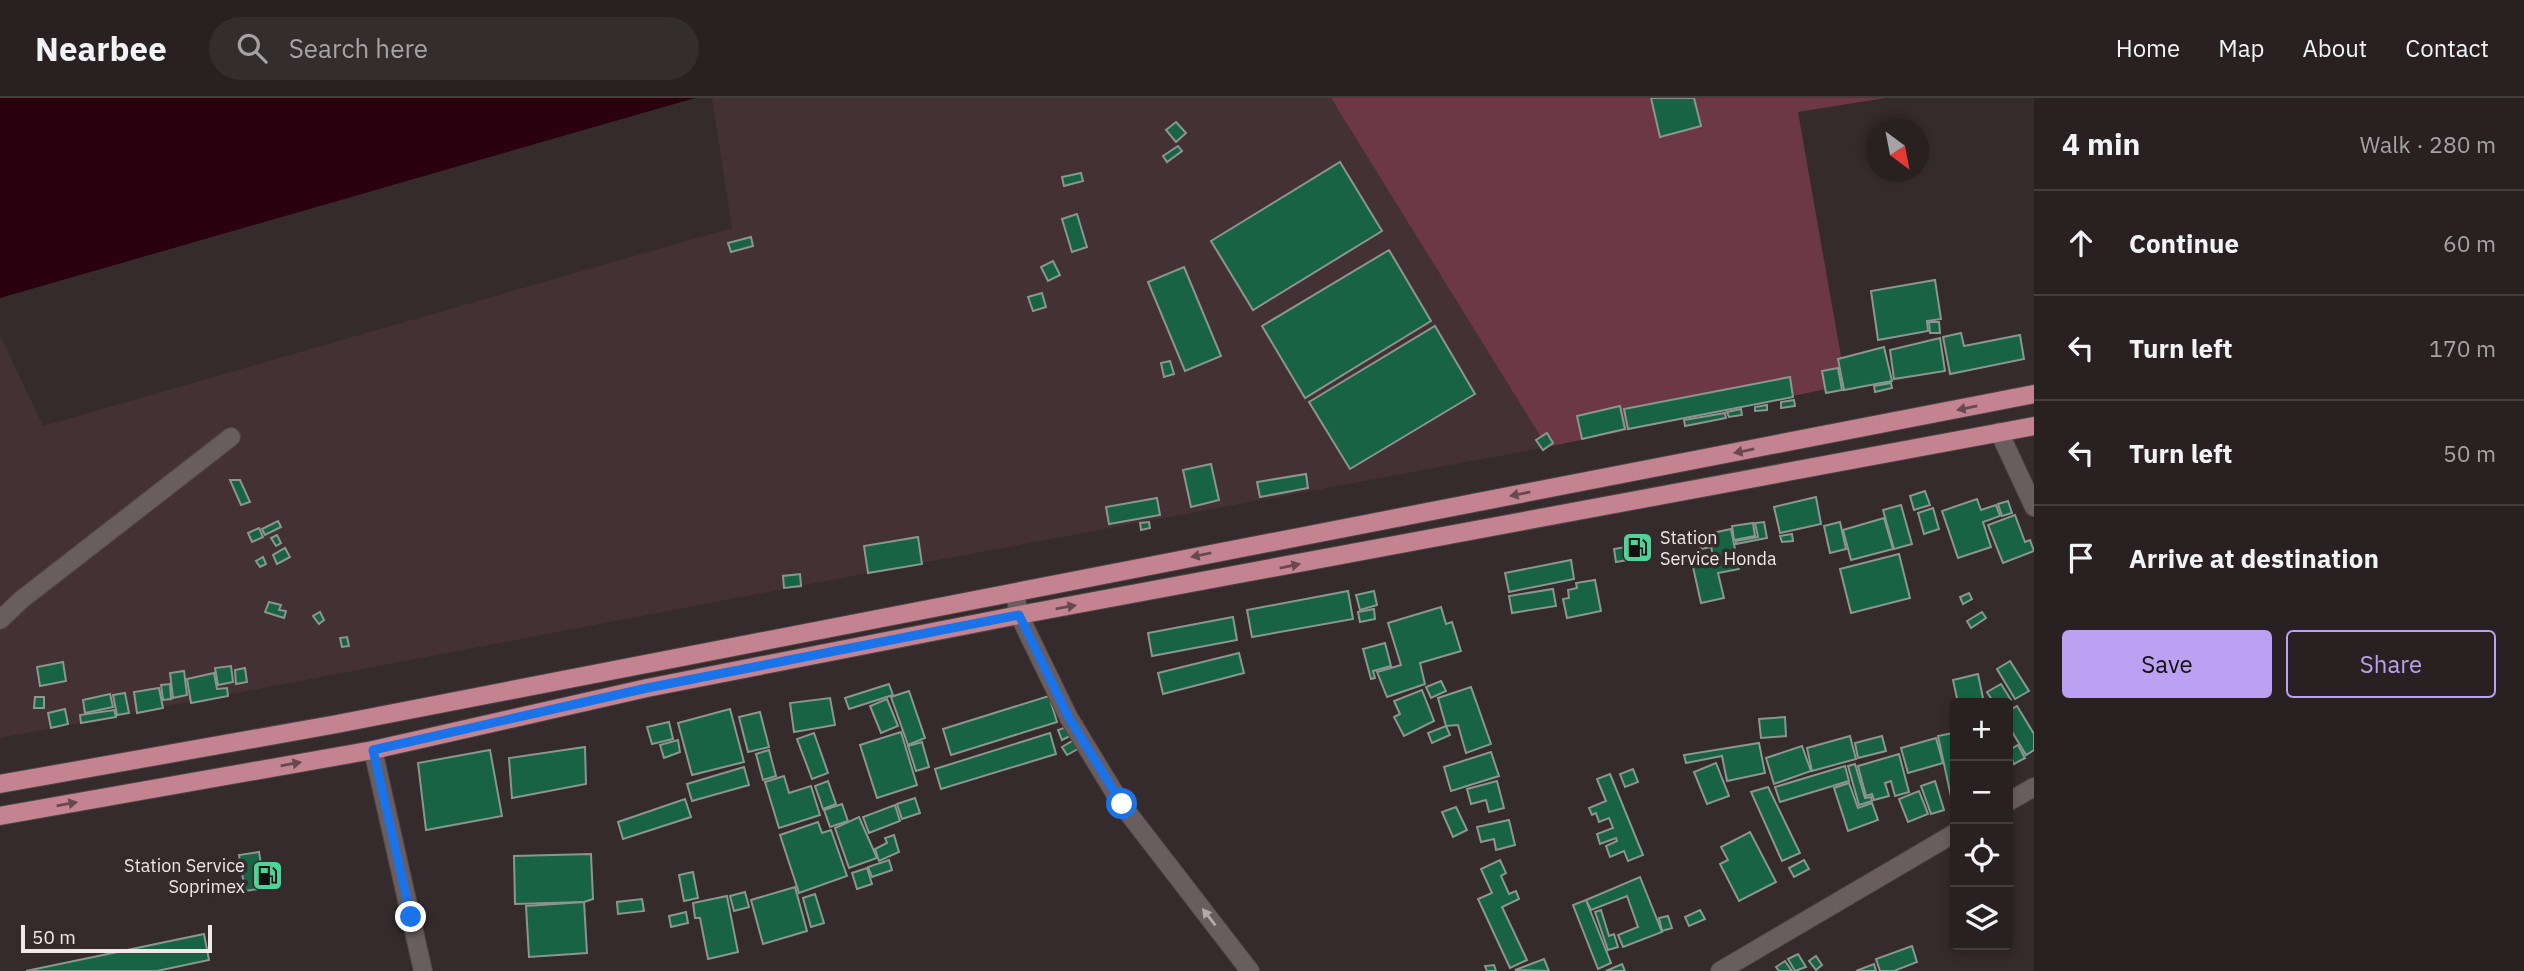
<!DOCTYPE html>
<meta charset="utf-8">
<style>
body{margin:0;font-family:"IBM Plex Sans",sans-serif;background:#342d2e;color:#f1f3f6}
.controls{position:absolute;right:21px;bottom:21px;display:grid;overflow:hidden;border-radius:7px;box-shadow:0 4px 10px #0003}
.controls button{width:63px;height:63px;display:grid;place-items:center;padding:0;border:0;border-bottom:2px solid #443e3f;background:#282021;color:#f1f3f6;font:35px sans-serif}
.compass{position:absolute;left:1866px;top:21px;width:63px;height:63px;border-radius:50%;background:#282021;box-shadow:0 4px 10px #0003;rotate:148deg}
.scale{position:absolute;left:21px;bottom:18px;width:191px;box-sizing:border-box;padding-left:7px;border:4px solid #f0e8e9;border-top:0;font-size:19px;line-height:24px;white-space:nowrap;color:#f0e8e9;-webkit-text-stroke:5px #352a2c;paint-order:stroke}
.stop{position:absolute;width:21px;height:21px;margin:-16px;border:5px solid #1a73e8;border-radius:50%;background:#fff}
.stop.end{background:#1a73e8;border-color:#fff;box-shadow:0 2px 7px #0008}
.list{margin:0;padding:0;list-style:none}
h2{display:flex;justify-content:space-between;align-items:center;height:91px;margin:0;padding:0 28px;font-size:30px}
h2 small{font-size:23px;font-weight:400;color:#a5a3a5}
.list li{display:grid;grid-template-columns:46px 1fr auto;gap:21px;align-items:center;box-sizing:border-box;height:105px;padding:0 28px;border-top:2px solid #443e3f}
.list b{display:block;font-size:26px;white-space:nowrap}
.list em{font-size:23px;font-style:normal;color:#a5a3a5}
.actions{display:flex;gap:14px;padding:21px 28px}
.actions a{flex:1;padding:16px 0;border:2px solid #bca0f2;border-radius:7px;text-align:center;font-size:24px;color:#bca0f2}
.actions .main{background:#bca0f2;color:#111}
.icon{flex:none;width:38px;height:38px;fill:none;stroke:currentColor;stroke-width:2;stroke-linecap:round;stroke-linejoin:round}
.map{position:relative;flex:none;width:2034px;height:873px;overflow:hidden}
header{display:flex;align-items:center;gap:42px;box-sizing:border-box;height:98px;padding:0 35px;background:#282021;border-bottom:2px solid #443e3f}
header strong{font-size:33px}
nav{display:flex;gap:38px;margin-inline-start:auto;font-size:24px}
.search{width:490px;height:63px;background:#342d2e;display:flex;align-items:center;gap:18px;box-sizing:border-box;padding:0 24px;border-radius:38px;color:#a5a3a5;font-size:26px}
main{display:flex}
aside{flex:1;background:#282021}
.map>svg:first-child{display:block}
.built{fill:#443135}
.green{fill:#6d3845}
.water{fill:#2b010f}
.building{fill:#176343;stroke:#8a968f;stroke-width:2}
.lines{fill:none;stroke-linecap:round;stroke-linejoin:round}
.minor-casing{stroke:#4f4547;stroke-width:20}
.major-casing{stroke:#4f4547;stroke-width:20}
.minor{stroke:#6a5d5f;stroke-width:18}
.major{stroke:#c38391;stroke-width:18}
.oneway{fill:#67494f}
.oneway2{fill:#b4a9ab}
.route{stroke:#1a73e8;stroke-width:9}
.labels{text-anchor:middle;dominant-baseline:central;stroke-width:7;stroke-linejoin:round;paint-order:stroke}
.poi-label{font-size:18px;fill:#f0e8e9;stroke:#352a2c;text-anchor:start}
</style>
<header>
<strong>Nearbee</strong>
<div class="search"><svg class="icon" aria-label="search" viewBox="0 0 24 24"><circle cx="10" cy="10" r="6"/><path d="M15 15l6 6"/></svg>Search here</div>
<nav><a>Home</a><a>Map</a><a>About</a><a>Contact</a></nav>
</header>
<main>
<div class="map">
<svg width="2034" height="873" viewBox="0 0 2034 873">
<rect width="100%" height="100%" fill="#352a2c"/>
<path class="built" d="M 712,0 L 1331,0 L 1547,349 L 868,475 L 0,640 L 0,237 L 43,328 L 732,130 Z"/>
<path class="green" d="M 1331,0 L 1885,0 L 1798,14 L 1846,287 L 1547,349 Z"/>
<path class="water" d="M 0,0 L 695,0 L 0,200 Z"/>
<g class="building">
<path d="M 1651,0 L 1694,0 L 1701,28 L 1660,39 Z"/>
<path d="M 1176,24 L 1186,35 L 1176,44 L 1166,32 Z"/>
<path d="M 1178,48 L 1182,53 L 1167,64 L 1163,58 Z"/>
<path d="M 1340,64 L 1382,133 L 1253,212 L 1211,143 Z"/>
<path d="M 1081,75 L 1083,83 L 1064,88 L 1062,79 Z"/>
<path d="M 1077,116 L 1087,149 L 1072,154 L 1062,121 Z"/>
<path d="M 751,139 L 753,148 L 731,154 L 728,145 Z"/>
<path d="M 1389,152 L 1431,223 L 1305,300 L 1262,228 Z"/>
<path d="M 1053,163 L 1060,177 L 1048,183 L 1041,169 Z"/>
<path d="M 1184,169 L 1221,258 L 1185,273 L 1148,184 Z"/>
<path d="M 1935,182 L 1941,221 L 1927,223 L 1928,233 L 1878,242 L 1871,193 Z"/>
<path d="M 1042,195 L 1046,209 L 1033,213 L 1028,199 Z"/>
<path d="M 1929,224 L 1939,224 L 1940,235 L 1930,235 Z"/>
<path d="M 1435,228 L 1475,296 L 1350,371 L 1309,304 Z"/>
<path d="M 1961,235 L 1964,248 L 2020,237 L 2024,261 L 1950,276 L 1943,239 Z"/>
<path d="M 1940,240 L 1945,273 L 1894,281 L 1890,252 Z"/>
<path d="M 1884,249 L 1892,283 L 1844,292 L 1838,261 Z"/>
<path d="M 1170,263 L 1174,276 L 1164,279 L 1161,265 Z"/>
<path d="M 1838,270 L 1842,292 L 1826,295 L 1822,273 Z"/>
<path d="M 1790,279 L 1793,299 L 1628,331 L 1624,311 Z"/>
<path d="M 1891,285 L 1892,290 L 1875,294 L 1874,288 Z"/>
<path d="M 1794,302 L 1795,308 L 1781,310 L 1781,304 Z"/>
<path d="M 1767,307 L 1767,312 L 1755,313 L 1755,309 Z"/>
<path d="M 1620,308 L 1625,331 L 1582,341 L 1577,318 Z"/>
<path d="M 1741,311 L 1742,317 L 1729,319 L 1727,314 Z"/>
<path d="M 1725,315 L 1726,320 L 1685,328 L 1684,322 Z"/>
<path d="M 1547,335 L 1553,345 L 1543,352 L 1536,342 Z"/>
<path d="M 1211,366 L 1219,402 L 1191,409 L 1183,372 Z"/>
<path d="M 1306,376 L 1308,390 L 1260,399 L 1257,384 Z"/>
<path d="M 230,382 L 240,382 L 250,404 L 241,407 Z"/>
<path d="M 1925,393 L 1930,407 L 1914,412 L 1910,398 Z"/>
<path d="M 1816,399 L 1821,426 L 1780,435 L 1774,409 Z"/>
<path d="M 1157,400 L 1160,417 L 1109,426 L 1106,409 Z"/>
<path d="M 1977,401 L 1981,412 L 1996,407 L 2000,418 L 1983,424 L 1991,449 L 1958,460 L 1942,413 Z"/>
<path d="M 2008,403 L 2012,415 L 2002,418 L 1998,406 Z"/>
<path d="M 1901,407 L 1912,446 L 1894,451 L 1883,412 Z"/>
<path d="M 1933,410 L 1939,431 L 1924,436 L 1918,415 Z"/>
<path d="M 2015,417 L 2025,444 L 2030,442 L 2034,453 L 2003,465 L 1988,427 Z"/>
<path d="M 1884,420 L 1893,451 L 1851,462 L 1843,432 Z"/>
<path d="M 278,423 L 281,429 L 265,437 L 262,431 Z"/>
<path d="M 1149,424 L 1150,430 L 1141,432 L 1140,425 Z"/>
<path d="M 1764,424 L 1767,440 L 1736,446 L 1736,443 L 1758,439 L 1755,425 Z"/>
<path d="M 1840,424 L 1846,451 L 1830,455 L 1824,428 Z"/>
<path d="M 1753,425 L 1755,438 L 1734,442 L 1732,428 Z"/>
<path d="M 259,430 L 263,439 L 252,444 L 248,435 Z"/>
<path d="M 1731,431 L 1739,471 L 1718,475 L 1724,500 L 1701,505 L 1693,469 L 1715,465 L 1711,449 L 1701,451 L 1698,438 Z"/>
<path d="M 1792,436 L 1793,443 L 1782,444 L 1780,438 Z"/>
<path d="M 277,437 L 281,445 L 276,448 L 271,440 Z"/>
<path d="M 918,439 L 922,466 L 868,475 L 864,448 Z"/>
<path d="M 1637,447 L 1639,460 L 1616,464 L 1614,451 Z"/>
<path d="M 285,450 L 290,459 L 277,466 L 273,457 Z"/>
<path d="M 1899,456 L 1910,500 L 1851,515 L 1840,471 Z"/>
<path d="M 263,459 L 266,466 L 260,469 L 256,463 Z"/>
<path d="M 1571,462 L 1574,481 L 1509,494 L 1505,475 Z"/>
<path d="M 800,476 L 801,488 L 784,490 L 783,478 Z"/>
<path d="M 1595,482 L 1601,513 L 1567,520 L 1563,501 L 1569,500 L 1568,492 L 1577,490 L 1576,485 Z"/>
<path d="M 1553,491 L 1556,508 L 1512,515 L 1509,498 Z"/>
<path d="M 1348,493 L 1353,521 L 1252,539 L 1247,512 Z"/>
<path d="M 1374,493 L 1377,507 L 1360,512 L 1356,497 Z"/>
<path d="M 1969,495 L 1972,501 L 1963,506 L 1960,499 Z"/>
<path d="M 269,504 L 281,507 L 279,512 L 286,513 L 284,520 L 265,514 Z"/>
<path d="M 1441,509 L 1446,526 L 1452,524 L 1461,553 L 1420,565 L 1425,586 L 1387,599 L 1377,574 L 1401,567 L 1388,525 Z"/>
<path d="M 1374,511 L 1375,521 L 1360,524 L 1358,514 Z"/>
<path d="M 320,514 L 324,522 L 319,526 L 313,518 Z"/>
<path d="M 1982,514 L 1986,520 L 1971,530 L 1967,523 Z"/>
<path d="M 1233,519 L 1237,542 L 1152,558 L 1148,535 Z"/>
<path d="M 347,539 L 349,548 L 342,549 L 340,540 Z"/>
<path d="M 1385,545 L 1391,568 L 1373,573 L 1375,580 L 1371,581 L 1363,551 Z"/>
<path d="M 1239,555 L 1244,575 L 1163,596 L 1158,575 Z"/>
<path d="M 2010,563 L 2029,593 L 2015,601 L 1997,571 Z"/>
<path d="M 63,564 L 66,583 L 40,588 L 37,569 Z"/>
<path d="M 231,568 L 233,584 L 218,587 L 215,570 Z"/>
<path d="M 245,570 L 247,584 L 236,586 L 235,572 Z"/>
<path d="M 184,573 L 187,597 L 173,600 L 170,575 Z"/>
<path d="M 214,575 L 217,591 L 227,590 L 228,598 L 191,605 L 187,581 Z"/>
<path d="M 1978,576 L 1984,605 L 1958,605 L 1953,582 Z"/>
<path d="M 1441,583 L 1446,593 L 1431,600 L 1426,589 Z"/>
<path d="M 170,586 L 171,601 L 163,602 L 161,587 Z"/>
<path d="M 889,586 L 893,597 L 849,611 L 845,600 Z"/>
<path d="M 2001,586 L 2011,602 L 2006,605 L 1994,605 L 1987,594 Z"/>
<path d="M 1471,589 L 1491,646 L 1466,655 L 1458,627 L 1446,628 L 1438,600 Z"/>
<path d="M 159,590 L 163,610 L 137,615 L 134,594 Z"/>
<path d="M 1422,592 L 1434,623 L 1404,638 L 1394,619 L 1400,616 L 1394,603 Z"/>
<path d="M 909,593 L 925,640 L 908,647 L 891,599 Z"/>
<path d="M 125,595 L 129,615 L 117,617 L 113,597 Z"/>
<path d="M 110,596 L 113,609 L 85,615 L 83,602 Z"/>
<path d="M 1049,598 L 1057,624 L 951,657 L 943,631 Z"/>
<path d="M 35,599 L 44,599 L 44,610 L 34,610 Z"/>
<path d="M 830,600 L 835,627 L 794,634 L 790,605 Z"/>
<path d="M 887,601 L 898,628 L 881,635 L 870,608 Z"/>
<path d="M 2017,608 L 2034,636 L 2034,652 L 2026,657 L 2008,627 L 2008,613 Z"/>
<path d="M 65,611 L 68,626 L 51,630 L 48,615 Z"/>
<path d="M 730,611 L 744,664 L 692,677 L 678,625 Z"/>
<path d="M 114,612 L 116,619 L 81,625 L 80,617 Z"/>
<path d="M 760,614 L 769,649 L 748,654 L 739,619 Z"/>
<path d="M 1785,619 L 1786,638 L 1761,640 L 1759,621 Z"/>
<path d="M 669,624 L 673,641 L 652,646 L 647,629 Z"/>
<path d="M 1081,624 L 1076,635 L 1062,642 L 1058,632 Z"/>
<path d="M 1446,628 L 1450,637 L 1432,645 L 1428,635 Z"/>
<path d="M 901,634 L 917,687 L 877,700 L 860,647 Z"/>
<path d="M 814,635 L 828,675 L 812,681 L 797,641 Z"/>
<path d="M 1050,635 L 1056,656 L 941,691 L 935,671 Z"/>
<path d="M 1953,635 L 1955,645 L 1955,708 L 1953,708 L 1938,638 Z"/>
<path d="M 1850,638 L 1856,661 L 1812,673 L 1807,650 Z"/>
<path d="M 1882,638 L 1886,653 L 1858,660 L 1855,645 Z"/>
<path d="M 1079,639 L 1083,648 L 1067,657 L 1062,649 Z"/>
<path d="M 1936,640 L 1943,665 L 1908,675 L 1901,650 Z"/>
<path d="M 678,642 L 680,654 L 664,660 L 660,647 Z"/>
<path d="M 922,644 L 929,669 L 916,673 L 908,648 Z"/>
<path d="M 1759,645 L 1765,675 L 1727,683 L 1722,658 L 1686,665 L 1684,657 Z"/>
<path d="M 2018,647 L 2025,660 L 2014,666 L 2008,653 Z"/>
<path d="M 1802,648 L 1811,673 L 1774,686 L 1766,660 Z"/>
<path d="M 585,649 L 586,686 L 512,700 L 509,660 Z"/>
<path d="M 490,652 L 502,718 L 426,732 L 418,665 Z"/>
<path d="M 769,652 L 776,678 L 763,682 L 756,656 Z"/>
<path d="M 1491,654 L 1499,678 L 1451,693 L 1444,669 Z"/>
<path d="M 1899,656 L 1909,694 L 1895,698 L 1891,683 L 1885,685 L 1889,698 L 1874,702 L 1872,696 L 1866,698 L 1858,668 Z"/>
<path d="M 1716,665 L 1729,698 L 1707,706 L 1694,674 Z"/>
<path d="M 1855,666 L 1865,700 L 1871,699 L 1872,703 L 1859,707 L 1848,668 Z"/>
<path d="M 1845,668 L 1849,683 L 1780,704 L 1775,689 Z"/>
<path d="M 744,669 L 749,687 L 692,703 L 687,686 Z"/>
<path d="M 1633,671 L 1638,684 L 1625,689 L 1620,676 Z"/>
<path d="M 1610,676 L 1643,757 L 1628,763 L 1624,753 L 1610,759 L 1606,748 L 1617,743 L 1616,740 L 1600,746 L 1597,736 L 1613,730 L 1609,720 L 1599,724 L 1596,715 L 1592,717 L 1589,710 L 1606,703 L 1597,681 Z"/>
<path d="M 784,678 L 789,695 L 811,688 L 820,717 L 779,730 L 765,684 Z"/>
<path d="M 828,683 L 836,706 L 823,711 L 815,688 Z"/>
<path d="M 1497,683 L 1504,710 L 1489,714 L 1486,702 L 1471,706 L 1467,691 Z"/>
<path d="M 1935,683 L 1944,712 L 1931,716 L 1921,688 Z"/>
<path d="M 1849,685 L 1858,710 L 1872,705 L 1878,722 L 1848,733 L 1834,690 Z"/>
<path d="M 1768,689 L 1800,755 L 1782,763 L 1751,694 Z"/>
<path d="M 1919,693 L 1928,716 L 1908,724 L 1899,701 Z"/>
<path d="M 915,700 L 920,715 L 902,721 L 897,706 Z"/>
<path d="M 685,701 L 691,719 L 623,741 L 618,724 Z"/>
<path d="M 842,706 L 848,723 L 830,729 L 824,712 Z"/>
<path d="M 895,707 L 900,723 L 869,735 L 863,719 Z"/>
<path d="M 1456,709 L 1467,732 L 1453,739 L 1442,714 Z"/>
<path d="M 859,719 L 877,760 L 849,770 L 835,730 Z"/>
<path d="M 1509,722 L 1515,747 L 1496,752 L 1494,741 L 1481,744 L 1477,729 Z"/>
<path d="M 818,724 L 822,735 L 831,732 L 847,778 L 799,795 L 780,737 Z"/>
<path d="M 1750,734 L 1776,784 L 1739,803 L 1720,766 L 1728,762 L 1721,749 Z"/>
<path d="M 894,737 L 899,754 L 879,763 L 875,751 L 887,745 L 885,740 Z"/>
<path d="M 259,754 L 265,790 L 245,793 L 239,757 Z"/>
<path d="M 591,756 L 593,801 L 584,804 L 515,806 L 514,758 Z"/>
<path d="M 889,762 L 892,772 L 872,779 L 868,769 Z"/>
<path d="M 1500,762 L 1506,775 L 1501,778 L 1509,796 L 1516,793 L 1519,801 L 1502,809 L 1527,862 L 1510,870 L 1478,801 L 1492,795 L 1481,771 Z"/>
<path d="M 1804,762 L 1809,771 L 1794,779 L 1789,770 Z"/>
<path d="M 867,770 L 872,786 L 857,791 L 852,775 Z"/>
<path d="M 693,774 L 698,800 L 684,803 L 679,777 Z"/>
<path d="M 1640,779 L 1662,834 L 1623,849 L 1618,837 L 1638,829 L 1627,798 L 1591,812 L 1586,802 Z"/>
<path d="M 795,789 L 807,833 L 763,846 L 751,802 Z"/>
<path d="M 745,794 L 749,809 L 734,813 L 730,798 Z"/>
<path d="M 815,796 L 824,825 L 811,829 L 803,800 Z"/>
<path d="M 727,798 L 738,854 L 708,861 L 700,820 L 695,820 L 693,805 Z"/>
<path d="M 642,801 L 644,813 L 618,816 L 617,804 Z"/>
<path d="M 1586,802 L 1611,865 L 1598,871 L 1573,807 Z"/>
<path d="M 584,804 L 587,855 L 529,859 L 526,808 Z"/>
<path d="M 1601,812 L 1609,838 L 1614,836 L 1618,849 L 1608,852 L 1595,814 Z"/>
<path d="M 1700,812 L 1705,821 L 1689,828 L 1685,819 Z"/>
<path d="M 686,814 L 688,825 L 671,829 L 669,818 Z"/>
<path d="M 1668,818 L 1672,830 L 1662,833 L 1659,820 Z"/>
<path d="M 204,836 L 209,862 L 157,873 L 26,873 Z"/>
<path d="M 1912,848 L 1917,864 L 1894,873 L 1880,873 L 1876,861 Z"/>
<path d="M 1798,856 L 1806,869 L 1795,873 L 1788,861 Z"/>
<path d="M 1816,858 L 1822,867 L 1816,872 L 1809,863 Z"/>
<path d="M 1544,861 L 1549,873 L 1515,872 Z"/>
<path d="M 1785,863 L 1792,873 L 1779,873 L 1776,869 Z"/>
<path d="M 1622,866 L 1625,873 L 1606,873 Z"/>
<path d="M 1874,866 L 1876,873 L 1856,873 Z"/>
<path d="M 1494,867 L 1496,873 L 1487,873 L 1485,868 Z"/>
</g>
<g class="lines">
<defs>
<g id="minor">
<path d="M 1999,334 L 2034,409"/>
<path d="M 1015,496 L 1019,517 L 1069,620 L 1122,707 L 1250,873"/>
<path d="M 0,522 L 21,502 L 231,339"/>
<path d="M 373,652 L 423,873"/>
<path d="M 2008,704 L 2034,689"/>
<path d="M 1720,873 L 1955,735"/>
</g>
<g id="major">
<path d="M 0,686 L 337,626 L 2034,296"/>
<path d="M 0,718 L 373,652 L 647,590 L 1019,517 L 2034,328"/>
</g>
</defs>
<use href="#minor" class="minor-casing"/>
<use href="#major" class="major-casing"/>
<use href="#minor" class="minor"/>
<use href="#major" class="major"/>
</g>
<defs><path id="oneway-solid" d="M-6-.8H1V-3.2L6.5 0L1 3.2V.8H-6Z" transform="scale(1.75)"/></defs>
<g class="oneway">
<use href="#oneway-solid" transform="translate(1967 310) rotate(168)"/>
<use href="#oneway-solid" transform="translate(1744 353) rotate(169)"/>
<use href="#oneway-solid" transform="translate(1520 396) rotate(169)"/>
<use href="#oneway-solid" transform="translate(1201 457) rotate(168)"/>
<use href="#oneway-solid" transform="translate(1290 468) rotate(-11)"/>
<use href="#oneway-solid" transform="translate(1066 509) rotate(-10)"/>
<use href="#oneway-solid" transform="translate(291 666) rotate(-10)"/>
<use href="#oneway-solid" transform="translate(67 706) rotate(-10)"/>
</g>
<use class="oneway2" href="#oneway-solid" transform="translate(1209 819) rotate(-128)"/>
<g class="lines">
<path class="route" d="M 411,819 L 373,652 L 647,590 L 1019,517 L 1069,620 L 1122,706"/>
</g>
<defs>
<symbol id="fuel-square" viewBox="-11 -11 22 22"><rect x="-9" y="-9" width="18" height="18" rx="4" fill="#4fd399" stroke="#352a2c"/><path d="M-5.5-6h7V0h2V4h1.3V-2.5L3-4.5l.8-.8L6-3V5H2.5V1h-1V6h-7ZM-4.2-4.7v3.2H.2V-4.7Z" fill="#111"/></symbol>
</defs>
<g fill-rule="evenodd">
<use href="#fuel-square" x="1620" y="432" width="35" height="35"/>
<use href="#fuel-square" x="250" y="760" width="35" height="35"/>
</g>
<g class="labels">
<g class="poi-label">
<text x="1660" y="439">Station<tspan x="1660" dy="21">Service Honda</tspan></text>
<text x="245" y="767" text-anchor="end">Station Service<tspan x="245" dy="21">Soprimex</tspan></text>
</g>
</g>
</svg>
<div class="controls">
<button>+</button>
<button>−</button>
<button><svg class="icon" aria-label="locate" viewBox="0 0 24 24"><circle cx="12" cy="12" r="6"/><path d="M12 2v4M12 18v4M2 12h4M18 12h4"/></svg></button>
<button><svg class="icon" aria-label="layers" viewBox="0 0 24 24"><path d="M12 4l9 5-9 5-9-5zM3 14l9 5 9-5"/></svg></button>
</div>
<svg class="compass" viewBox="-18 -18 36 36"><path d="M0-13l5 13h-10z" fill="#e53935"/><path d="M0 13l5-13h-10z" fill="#a5a3a5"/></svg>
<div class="scale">50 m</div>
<div class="stop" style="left:1122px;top:706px"></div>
<div class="stop end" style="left:411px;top:819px"></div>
</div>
<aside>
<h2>4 min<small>Walk · 280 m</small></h2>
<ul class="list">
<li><svg class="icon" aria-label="ahead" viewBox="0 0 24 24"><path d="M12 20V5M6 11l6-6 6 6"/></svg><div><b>Continue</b></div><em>60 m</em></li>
<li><svg class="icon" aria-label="left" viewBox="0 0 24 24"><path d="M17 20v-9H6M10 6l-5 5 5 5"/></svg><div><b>Turn left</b></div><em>170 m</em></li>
<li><svg class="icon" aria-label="left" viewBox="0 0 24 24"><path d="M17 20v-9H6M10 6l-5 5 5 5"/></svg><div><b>Turn left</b></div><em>50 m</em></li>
<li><svg class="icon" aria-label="arrive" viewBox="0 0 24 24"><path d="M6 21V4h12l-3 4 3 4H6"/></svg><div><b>Arrive at destination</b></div></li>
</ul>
<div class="actions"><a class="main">Save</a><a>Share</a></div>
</aside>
</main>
